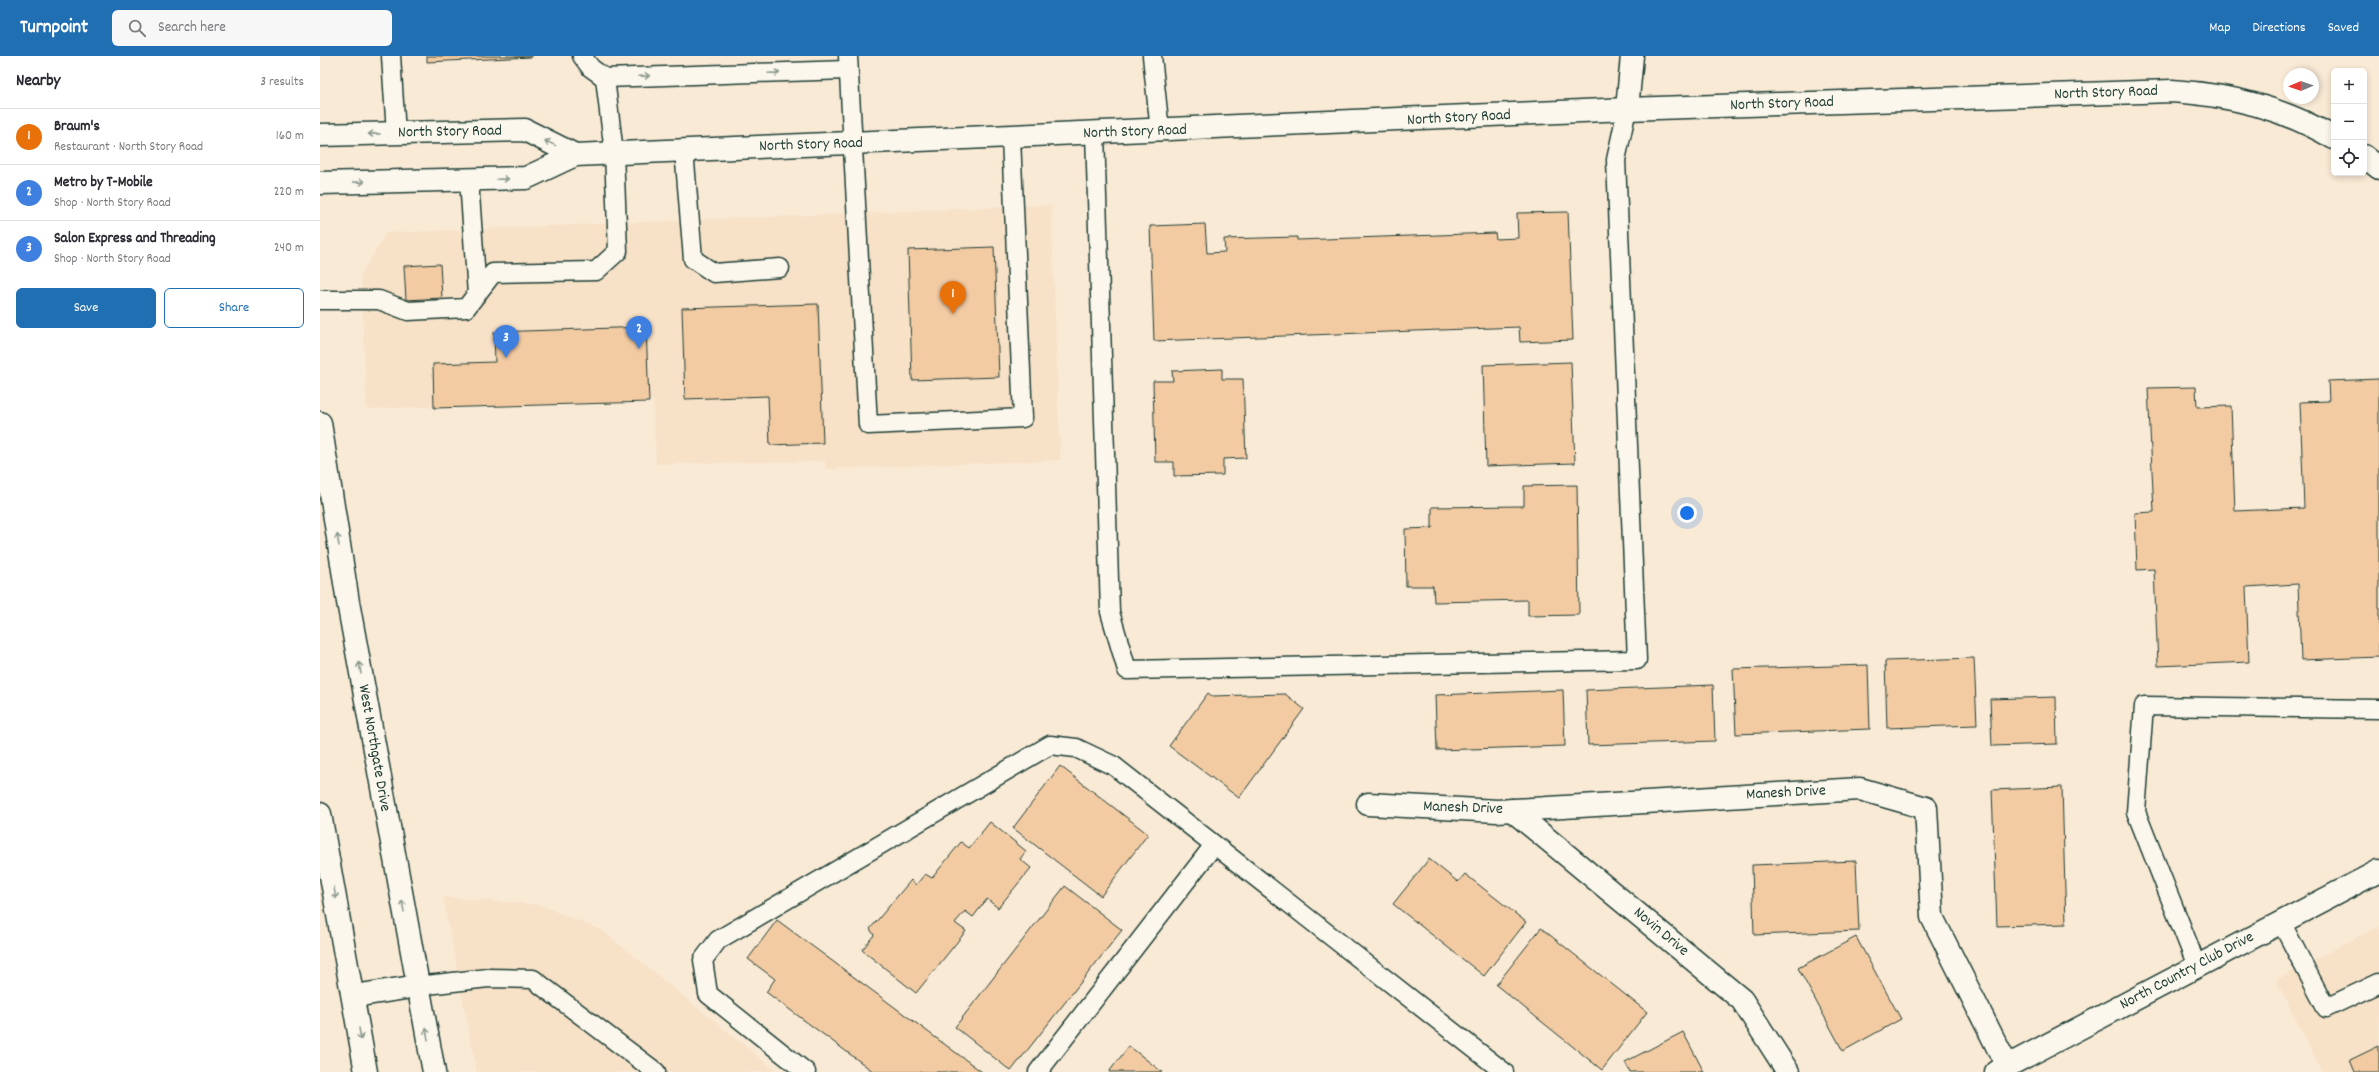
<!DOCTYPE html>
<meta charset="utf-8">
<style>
body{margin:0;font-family:Dekko,sans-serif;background:#f7f7f7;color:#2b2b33}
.controls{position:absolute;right:12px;top:12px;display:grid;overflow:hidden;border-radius:6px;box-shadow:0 2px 6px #0003}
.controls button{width:36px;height:36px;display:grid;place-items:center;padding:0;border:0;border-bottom:1px solid #e1e1e2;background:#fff;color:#2b2b33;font:20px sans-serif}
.compass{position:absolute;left:1963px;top:12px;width:36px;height:36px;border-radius:50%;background:#fff;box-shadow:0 2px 6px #0003;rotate:268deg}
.you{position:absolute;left:1367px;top:457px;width:14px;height:14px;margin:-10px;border:3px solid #fff;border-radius:50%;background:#1a73e8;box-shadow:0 0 0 6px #1a73e833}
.badge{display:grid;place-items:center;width:26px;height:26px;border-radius:50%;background:#1f6fb2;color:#fff;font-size:13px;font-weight:700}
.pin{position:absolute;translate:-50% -33px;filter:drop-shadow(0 1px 2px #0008)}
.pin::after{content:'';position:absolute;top:21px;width:14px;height:12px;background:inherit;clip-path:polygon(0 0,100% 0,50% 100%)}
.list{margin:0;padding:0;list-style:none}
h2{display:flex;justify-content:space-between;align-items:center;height:52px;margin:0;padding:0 16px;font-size:17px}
h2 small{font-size:13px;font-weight:400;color:#7c7c81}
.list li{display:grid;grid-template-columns:26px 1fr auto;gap:12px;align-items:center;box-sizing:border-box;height:56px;padding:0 16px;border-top:1px solid #e1e1e2}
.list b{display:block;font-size:15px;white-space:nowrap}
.list p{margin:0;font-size:13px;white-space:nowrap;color:#7c7c81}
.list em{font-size:13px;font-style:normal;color:#7c7c81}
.actions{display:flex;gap:8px;padding:12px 16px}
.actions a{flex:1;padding:9px 0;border:1px solid #1f6fb2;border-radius:6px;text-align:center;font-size:14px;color:#1f6fb2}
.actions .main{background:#1f6fb2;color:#fff}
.icon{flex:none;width:22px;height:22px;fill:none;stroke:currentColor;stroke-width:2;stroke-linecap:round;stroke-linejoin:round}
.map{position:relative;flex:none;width:2059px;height:1016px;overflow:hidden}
header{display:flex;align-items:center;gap:24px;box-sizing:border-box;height:56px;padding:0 20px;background:#1f6fb2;color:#fff}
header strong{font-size:19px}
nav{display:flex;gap:22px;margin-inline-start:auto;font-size:14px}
.search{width:280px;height:36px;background:#f7f7f7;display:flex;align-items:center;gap:10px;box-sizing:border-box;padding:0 14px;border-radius:6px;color:#7c7c81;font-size:15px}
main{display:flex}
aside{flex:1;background:#fff}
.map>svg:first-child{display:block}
.built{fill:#f7e1c7}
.building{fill:#f3cba3;stroke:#1f3d34}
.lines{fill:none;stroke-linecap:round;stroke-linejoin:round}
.service-casing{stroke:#1f3d34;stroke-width:21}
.minor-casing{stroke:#1f3d34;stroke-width:25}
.tertiary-casing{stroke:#1f3d34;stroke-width:25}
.secondary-casing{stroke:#1f3d34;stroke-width:25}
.service{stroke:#fbf7ec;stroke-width:18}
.minor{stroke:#fbf7ec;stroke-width:22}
.tertiary{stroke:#fbf7ec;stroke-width:22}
.secondary{stroke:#fbf7ec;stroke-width:22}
.oneway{stroke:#8d9a90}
.labels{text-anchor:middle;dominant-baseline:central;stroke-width:3;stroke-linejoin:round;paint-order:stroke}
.street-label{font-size:16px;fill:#1f3d34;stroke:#fbf7ec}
</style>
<header>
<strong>Turnpoint</strong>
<div class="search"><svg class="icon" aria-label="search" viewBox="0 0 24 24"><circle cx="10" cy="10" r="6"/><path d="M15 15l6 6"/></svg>Search here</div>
<nav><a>Map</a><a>Directions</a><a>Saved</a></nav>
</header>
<main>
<aside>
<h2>Nearby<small>3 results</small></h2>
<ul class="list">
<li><span class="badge" style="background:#e8710a">1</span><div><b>Braum's</b><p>Restaurant · North Story Road</p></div><em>160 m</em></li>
<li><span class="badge" style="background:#3f7fe0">2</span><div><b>Metro by T-Mobile</b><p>Shop · North Story Road</p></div><em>220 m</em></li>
<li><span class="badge" style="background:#3f7fe0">3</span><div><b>Salon Express and Threading</b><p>Shop · North Story Road</p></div><em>240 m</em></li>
</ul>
<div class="actions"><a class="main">Save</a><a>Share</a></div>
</aside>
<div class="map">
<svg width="2059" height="1016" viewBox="0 0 2059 1016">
<rect width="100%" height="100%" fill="#f9ead6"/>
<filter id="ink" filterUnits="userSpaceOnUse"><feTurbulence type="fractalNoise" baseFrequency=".025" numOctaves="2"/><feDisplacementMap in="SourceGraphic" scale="8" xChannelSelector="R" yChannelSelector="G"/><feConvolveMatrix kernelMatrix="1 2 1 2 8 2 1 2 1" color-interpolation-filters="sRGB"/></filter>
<g filter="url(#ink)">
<g class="built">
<path d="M 731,149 L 740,404 L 506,413 L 505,405 L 336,408 L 333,343 L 47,353 L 41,219 L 66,177 Z"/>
<path d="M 123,841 L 220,849 L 283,875 L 457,1016 L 157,1016 Z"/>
<path d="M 2059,870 L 2059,1016 L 2002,1016 L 1956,924 Z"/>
</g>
<g class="building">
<path d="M 107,0 L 212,0 L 212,1 L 107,6 Z"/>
<path d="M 1248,156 L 1253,284 L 1200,286 L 1199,271 L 834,285 L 830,170 L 885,168 L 887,197 L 905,196 L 904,183 L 977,181 L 977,184 L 1175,177 L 1176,183 L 1198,182 L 1197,157 Z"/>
<path d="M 674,191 L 679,321 L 592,324 L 588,194 Z"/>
<path d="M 120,208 L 122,242 L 86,244 L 84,210 Z"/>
<path d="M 498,248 L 503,387 L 450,389 L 448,340 L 365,343 L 362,252 Z"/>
<path d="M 326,271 L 329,346 L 114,352 L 113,308 L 175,306 L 174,276 Z"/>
<path d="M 1251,306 L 1255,407 L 1166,410 L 1163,309 Z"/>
<path d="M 902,313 L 902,323 L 923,323 L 926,402 L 903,403 L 903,419 L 854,420 L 854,406 L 835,406 L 833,325 L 853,325 L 852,315 Z"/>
<path d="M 2059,323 L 2059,601 L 1981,604 L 1978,528 L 1926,531 L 1929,606 L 1838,610 L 1834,513 L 1817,514 L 1815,457 L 1834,456 L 1828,332 L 1876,331 L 1877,351 L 1911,350 L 1915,455 L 1984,452 L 1980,346 L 2009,345 L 2008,325 Z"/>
<path d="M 1257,429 L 1259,559 L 1208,560 L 1208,544 L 1114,546 L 1113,530 L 1086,530 L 1085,473 L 1112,472 L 1112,451 L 1204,450 L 1204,430 Z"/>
<path d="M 1654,602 L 1657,669 L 1567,672 L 1565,605 Z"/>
<path d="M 1548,609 L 1550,673 L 1416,678 L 1413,613 Z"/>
<path d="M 1393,629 L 1395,685 L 1268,689 L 1266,634 Z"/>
<path d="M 1243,634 L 1245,690 L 1117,694 L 1115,639 Z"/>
<path d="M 888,637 L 892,640 L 965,638 L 984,653 L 919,742 L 849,690 Z"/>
<path d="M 1736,641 L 1737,688 L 1672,690 L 1670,643 Z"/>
<path d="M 740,710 L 828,778 L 781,840 L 693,772 Z"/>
<path d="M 1742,731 L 1746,868 L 1677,870 L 1672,734 Z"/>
<path d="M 670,766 L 706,795 L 700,803 L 711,812 L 678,852 L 667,843 L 653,861 L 645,855 L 635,867 L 646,875 L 596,937 L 542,894 L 554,879 L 550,873 L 591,824 L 596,829 L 605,818 L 612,822 L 641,786 L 649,792 Z"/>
<path d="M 1109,803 L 1138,826 L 1145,818 L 1206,866 L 1164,920 L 1073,848 Z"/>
<path d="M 1536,805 L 1539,875 L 1434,879 L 1432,809 Z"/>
<path d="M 745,830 L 802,874 L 691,1015 L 635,971 Z"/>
<path d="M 457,864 L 662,1016 L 554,1016 L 446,936 L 455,923 L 428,903 Z"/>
<path d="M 1221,872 L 1327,956 L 1282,1014 L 1176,929 Z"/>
<path d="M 1536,881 L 1581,963 L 1523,995 L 1478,912 Z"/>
<path d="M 1363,976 L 1384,1016 L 1310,1016 L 1305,1006 Z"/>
<path d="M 809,990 L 842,1016 L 789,1016 Z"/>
<path d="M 2059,990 L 2059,1016 L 2035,1016 L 2030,1004 Z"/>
</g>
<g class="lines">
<defs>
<g id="service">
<path d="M 71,0 L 76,78"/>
<path d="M 262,0 L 271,12 L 285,22 L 527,14"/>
<path d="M 528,0 L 548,369 L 703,362 L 691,81"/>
<path d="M 832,0 L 840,75"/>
<path d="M 775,77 L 790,556 L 807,614 L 1317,604 L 1296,104 L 1307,53"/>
<path d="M 364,94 L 373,203 L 394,217 L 460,212"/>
<path d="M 149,124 L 157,238"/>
<path d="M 0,244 L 59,244 L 88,255 L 146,252 L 173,217 L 276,215 L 298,195 L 294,97 L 285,22"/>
<path d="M 1961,866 L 2006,952 L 2059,927"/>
<path d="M 1877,910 L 1816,756 L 1824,650 L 2059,653"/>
<path d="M 98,930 L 168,922 L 213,923 L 336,1016"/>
<path d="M 486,1016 L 388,938 L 383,904 L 398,884 L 730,689 L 756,692 L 794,710 L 1184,1016"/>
<path d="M 718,1016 L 894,789"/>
</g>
<g id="minor">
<path d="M 1307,53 L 1312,0"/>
<path d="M 1048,748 L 1177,755 L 1540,733 L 1606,752 L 1612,861 L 1687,1010"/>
<path d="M 1192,754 L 1422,944 L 1468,1016"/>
</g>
<path id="tertiary" d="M 1676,1016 L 2059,815"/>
<g id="secondary">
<path d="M 0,79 L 205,74 L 255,99"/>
<path d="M 2044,100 L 2059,112"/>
<path d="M 0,127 L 206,122 L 255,99 L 1307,53 L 1852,35 C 1911,39 1963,52 2014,82"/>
<path d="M 0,367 L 28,546 L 114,1016"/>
<path d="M 0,758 L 46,1016"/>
<path d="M 34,940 L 98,930"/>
</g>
</defs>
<use href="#service" class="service-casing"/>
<use href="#minor" class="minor-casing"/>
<use href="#tertiary" class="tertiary-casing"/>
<use href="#secondary" class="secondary-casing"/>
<use href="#service" class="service"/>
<use href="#minor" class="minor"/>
<use href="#tertiary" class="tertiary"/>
<use href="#secondary" class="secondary"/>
</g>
<defs><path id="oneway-shaft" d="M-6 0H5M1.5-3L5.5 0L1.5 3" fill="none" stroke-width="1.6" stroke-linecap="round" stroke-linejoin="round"/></defs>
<g class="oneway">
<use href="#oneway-shaft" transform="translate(454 17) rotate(-2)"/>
<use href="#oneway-shaft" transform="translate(324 20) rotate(-2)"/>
<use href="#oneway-shaft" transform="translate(54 78) rotate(179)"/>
<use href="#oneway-shaft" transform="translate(230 87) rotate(-154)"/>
<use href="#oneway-shaft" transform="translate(183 123) rotate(-2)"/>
<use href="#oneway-shaft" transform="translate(39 126) rotate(-1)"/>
<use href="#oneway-shaft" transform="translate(18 484) rotate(-99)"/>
<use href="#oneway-shaft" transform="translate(40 612) rotate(-100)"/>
<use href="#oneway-shaft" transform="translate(15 837) rotate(79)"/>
<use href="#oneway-shaft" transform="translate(83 850) rotate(-100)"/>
<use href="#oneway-shaft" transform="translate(40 978) rotate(81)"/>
<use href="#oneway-shaft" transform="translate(107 978) rotate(-100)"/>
</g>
</g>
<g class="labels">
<g class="street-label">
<text transform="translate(1786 37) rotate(-2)">North Story Road</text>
<text transform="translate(1462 48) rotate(-2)">North Story Road</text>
<text transform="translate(1139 62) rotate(-3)">North Story Road</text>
<text transform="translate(130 76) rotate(-1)">North Story Road</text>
<text transform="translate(815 76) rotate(-2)">North Story Road</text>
<text transform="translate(491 89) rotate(-2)">North Story Road</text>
<text transform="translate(54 692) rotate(80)">West Northgate Drive</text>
<text transform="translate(1466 737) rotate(-3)">Manesh Drive</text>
<text transform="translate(1143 752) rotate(2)">Manesh Drive</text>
<text transform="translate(1341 876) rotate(40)">Novin Drive</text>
<text transform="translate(1867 915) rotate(-28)">North Country Club Drive</text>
</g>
</g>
</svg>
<div class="controls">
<button>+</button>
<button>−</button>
<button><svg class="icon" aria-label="locate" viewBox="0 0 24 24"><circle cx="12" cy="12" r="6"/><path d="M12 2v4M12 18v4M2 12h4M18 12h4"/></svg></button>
</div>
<svg class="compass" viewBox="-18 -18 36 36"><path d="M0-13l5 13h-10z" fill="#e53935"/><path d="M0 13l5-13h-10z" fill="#7c7c81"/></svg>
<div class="you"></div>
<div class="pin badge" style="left:633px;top:258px;background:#e8710a">1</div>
<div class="pin badge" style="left:319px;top:293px;background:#3f7fe0">2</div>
<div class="pin badge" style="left:186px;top:302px;background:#3f7fe0">3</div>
</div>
</main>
